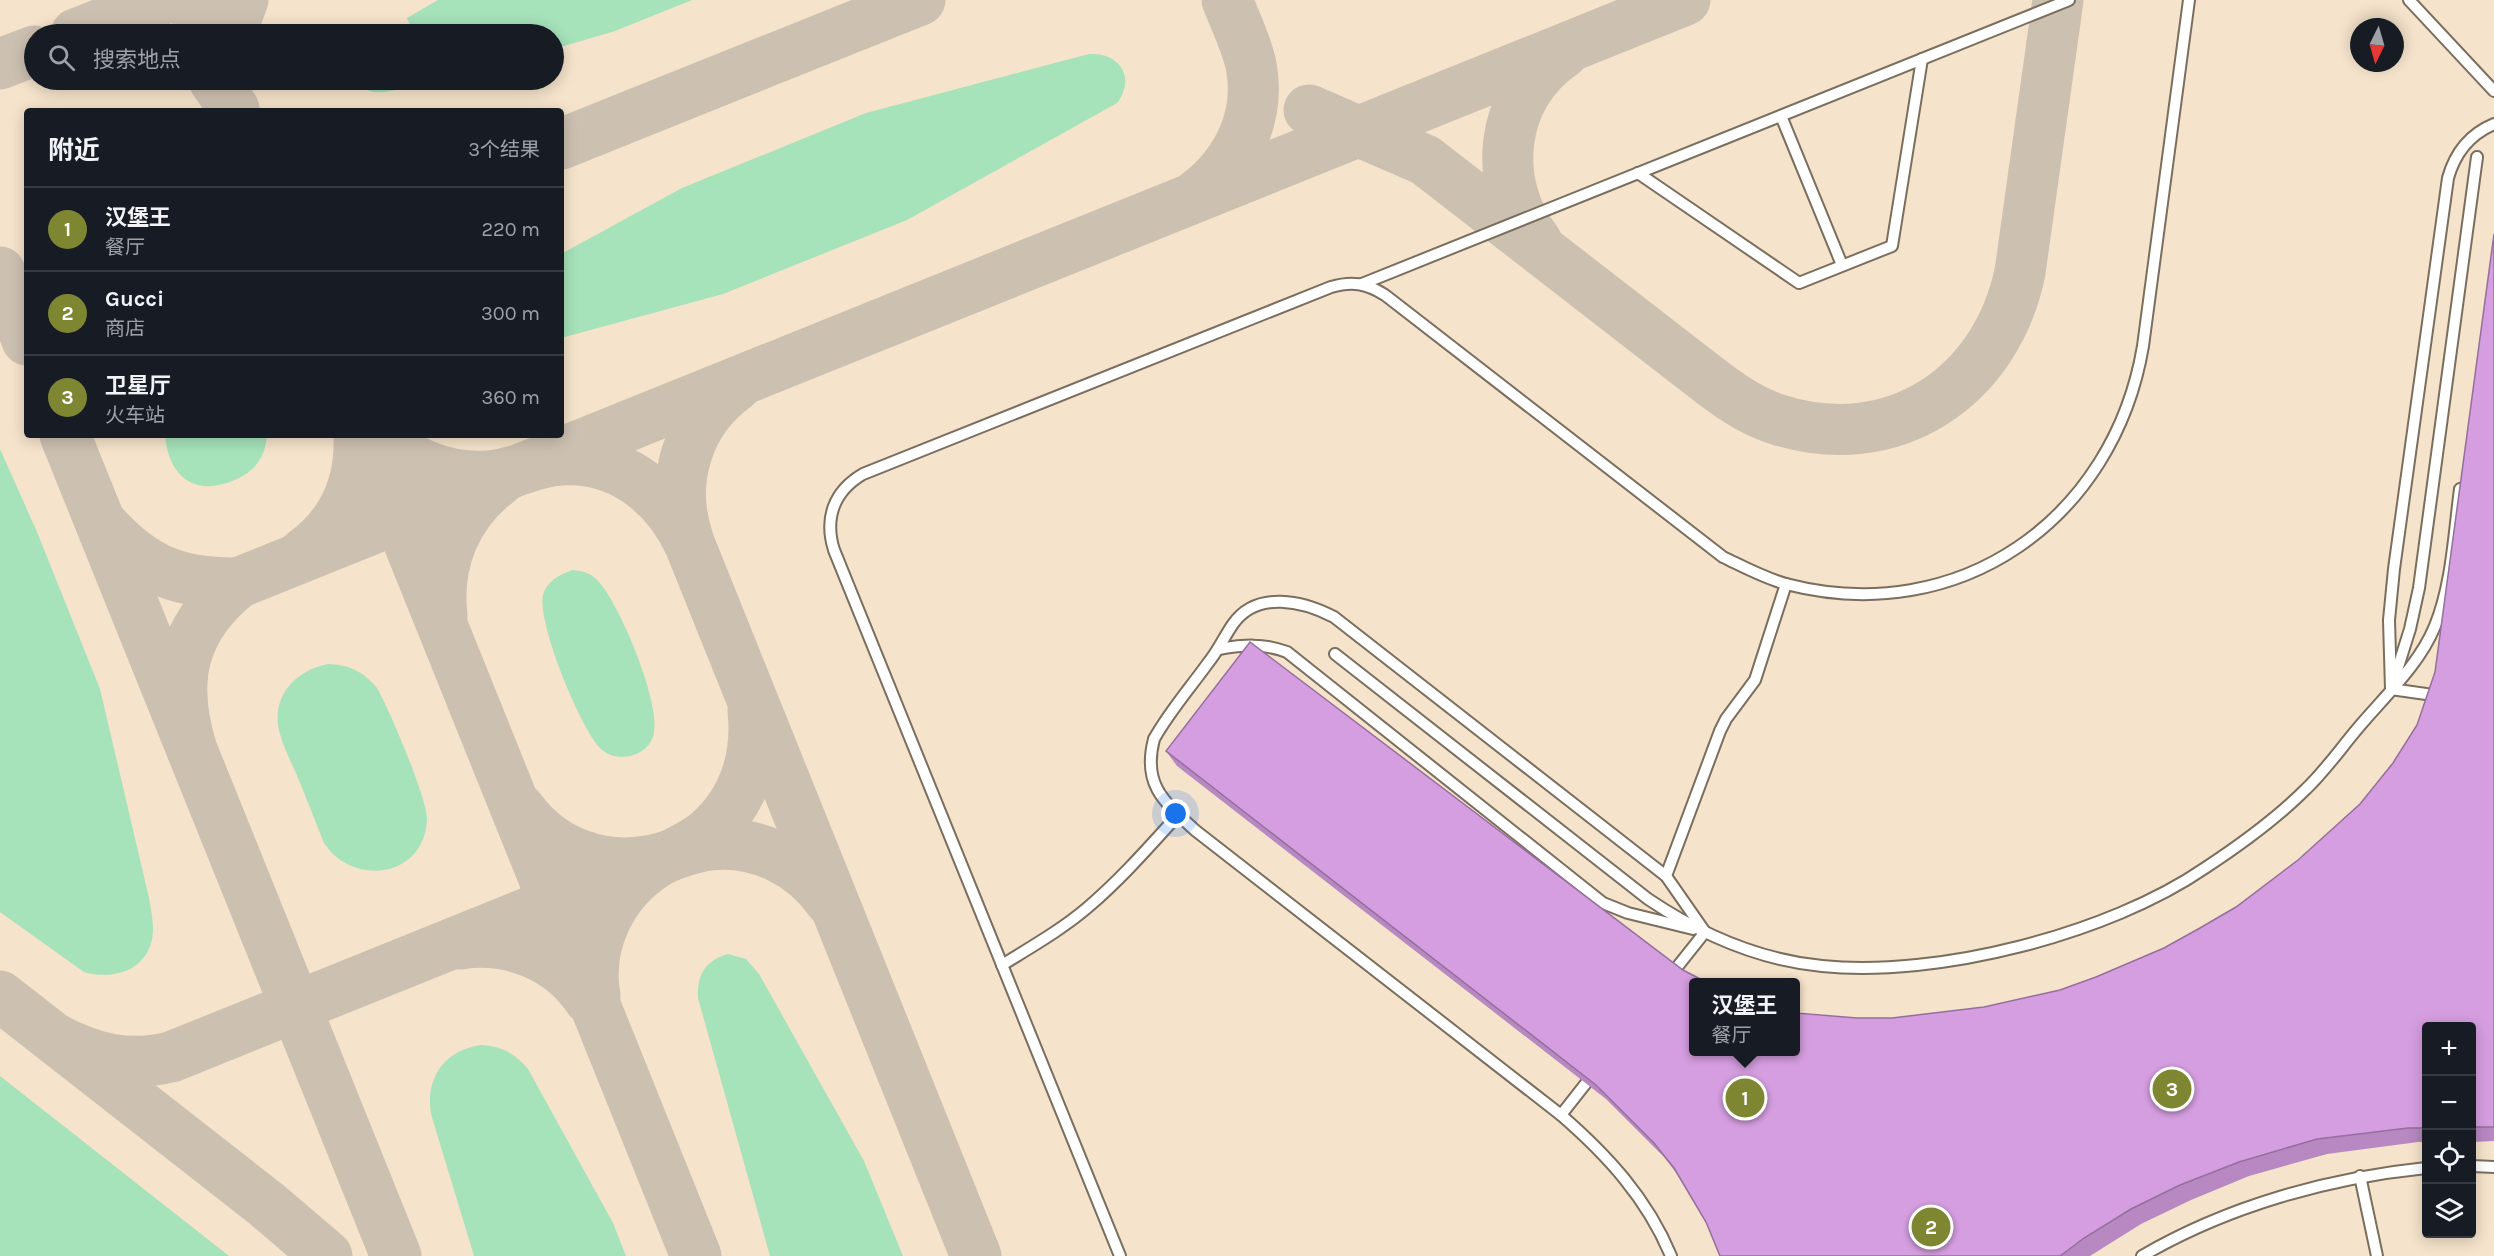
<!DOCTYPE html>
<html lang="zh">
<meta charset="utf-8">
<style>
body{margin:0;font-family:Karla,"Noto Sans SC",sans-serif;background:#242831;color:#f1f3f6}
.controls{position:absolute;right:18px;bottom:18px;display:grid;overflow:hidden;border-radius:6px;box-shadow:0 3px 15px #0003}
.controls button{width:54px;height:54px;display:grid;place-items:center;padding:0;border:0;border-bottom:2px solid #363941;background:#171b24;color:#f1f3f6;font:30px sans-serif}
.compass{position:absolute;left:2350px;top:18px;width:54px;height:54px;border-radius:50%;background:#171b24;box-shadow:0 3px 15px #0003;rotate:185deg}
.you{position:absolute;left:1176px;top:814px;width:21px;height:21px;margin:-15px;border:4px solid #fff;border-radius:50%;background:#1a73e8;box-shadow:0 0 0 9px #1a73e833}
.badge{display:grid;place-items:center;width:39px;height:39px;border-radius:50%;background:#7e8632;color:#fff;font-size:20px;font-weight:700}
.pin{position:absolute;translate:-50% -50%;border:3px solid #fff;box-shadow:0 2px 6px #0006}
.popup{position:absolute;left:1689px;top:978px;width:111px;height:78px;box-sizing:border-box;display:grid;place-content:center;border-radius:6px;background:#171b24;filter:drop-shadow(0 2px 4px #0005);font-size:20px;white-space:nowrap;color:#9ea1a6}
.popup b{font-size:22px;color:#f1f3f6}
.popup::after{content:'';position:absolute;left:50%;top:100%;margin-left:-12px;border:12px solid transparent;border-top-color:#171b24}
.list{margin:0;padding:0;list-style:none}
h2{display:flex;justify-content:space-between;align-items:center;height:78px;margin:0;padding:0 24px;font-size:26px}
h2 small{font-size:20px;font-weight:400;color:#9ea1a6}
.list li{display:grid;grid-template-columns:39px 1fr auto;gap:18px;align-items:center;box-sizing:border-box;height:84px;padding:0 24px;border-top:2px solid #363941}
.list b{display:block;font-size:22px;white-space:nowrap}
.list p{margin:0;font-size:20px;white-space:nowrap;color:#9ea1a6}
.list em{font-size:20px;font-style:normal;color:#9ea1a6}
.icon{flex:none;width:33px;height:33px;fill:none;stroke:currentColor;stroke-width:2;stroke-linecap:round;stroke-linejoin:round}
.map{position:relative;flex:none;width:2494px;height:1256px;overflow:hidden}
.search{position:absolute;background:#171b24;box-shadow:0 3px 15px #0003;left:24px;top:24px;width:540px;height:66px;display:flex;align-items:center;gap:15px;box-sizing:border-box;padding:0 21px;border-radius:33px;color:#9ea1a6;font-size:22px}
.panel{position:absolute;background:#171b24;box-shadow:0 3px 15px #0003;left:24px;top:108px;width:540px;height:330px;border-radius:6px}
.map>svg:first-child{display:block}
.built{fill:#f5e3cb;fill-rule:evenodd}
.green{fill:#a6e2ba}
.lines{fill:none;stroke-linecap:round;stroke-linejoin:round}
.taxiway{stroke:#ccc0b1;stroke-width:51}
.lane-casing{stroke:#7a6e5e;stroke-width:14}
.lane{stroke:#fff;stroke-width:10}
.wall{fill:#b788c1}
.building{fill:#d59ee0;stroke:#956f9d;stroke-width:1.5}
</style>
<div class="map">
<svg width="2494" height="1256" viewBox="0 0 2494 1256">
<rect width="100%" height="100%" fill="#faecdb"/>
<path class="built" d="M 0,0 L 2494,0 L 2494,1256 L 0,1256 ZM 2359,27 L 2395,27 L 2395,63 L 2359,63 ZM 34,34 L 554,34 L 554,80 L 34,80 ZM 27,111 L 561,111 L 561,435 L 27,435 ZM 1694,982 L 1796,982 L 1796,1052 L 1694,1052 ZM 2426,1026 L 2472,1026 L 2472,1234 L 2426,1234 Z"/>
<g class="green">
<path d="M 438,0 L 692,0 L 615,31 L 554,49 L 554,34 L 414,34 L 407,18 Z"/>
<path d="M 1089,54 C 1120,52 1136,78 1117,103 L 907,220 L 723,294 L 561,338 L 561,254 L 682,188 L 866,113 Z"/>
<path d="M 356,80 L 401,80 L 405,88 C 386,92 368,98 356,80 Z"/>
<path d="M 165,435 L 267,435 C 265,460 253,473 230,482 C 191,496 168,473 165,435 Z"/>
<path d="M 0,449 L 37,532 L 100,689 L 149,898 C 151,909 153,920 153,931 C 151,969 115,981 84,972 L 0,912 Z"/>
<path d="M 573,570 C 583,571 591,573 598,581 C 619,602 664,709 653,737 C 646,757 616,764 600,748 C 580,727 537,623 543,595 C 547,581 560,574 573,570 Z"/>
<path d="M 329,664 C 350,665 364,672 377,688 C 389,709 428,800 427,820 C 424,878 353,887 324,843 C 315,821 307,799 298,778 C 291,761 281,743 278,725 C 274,692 299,669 329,664 Z"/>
<path d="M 728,954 L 746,959 L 759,974 L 864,1161 L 903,1256 L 770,1256 L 698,998 C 697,974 705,961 728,954 Z"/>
<path d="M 480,1045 C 501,1046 515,1053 528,1069 L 613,1223 L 626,1256 L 474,1256 L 431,1114 C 425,1078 444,1051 480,1045 Z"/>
<path d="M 0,1076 L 229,1256 L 0,1256 Z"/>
</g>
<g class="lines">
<g class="taxiway">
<path d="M 190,0 L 204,34"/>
<path d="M 76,34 L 161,0"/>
<path d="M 230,34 L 243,0"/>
<path d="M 0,64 L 34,51"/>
<path d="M 214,80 L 234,109"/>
<path d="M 1309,110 L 1425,160 L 1705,377 C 1727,394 1749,410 1776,419 C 1892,457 1996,388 2020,272 L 2058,0"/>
<path d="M 561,144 L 920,0"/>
<path d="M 1198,194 C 1238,163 1261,116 1251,65 C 1246,42 1235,21 1227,0"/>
<path d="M 1537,242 C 1491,184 1499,96 1563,53"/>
<path d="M 0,272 L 27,340"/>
<path d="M 65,435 L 396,1256"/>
<path d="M 376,435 C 408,462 447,479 489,476 C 511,474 530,465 552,461 C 615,452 665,491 690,545 L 976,1256"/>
<path d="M 386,486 L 696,1256"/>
<path d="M 104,526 C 144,570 179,584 238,583"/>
<path d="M 688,539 C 669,482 687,421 736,386"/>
<path d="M 304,553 C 343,525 361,483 359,435"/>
<path d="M 442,616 C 436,562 456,513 499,481"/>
<path d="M 191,747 C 171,680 182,628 238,583 L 1685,0"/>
<path d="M 520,809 C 550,851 602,871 653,860 C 673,856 691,847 711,845 C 758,840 803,863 830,901"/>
<path d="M 460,944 C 510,936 561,957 589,999"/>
<path d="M 0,996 L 266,1204 L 327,1256"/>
<path d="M 595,996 C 586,944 611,891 656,863 C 673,853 692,847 708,833 C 744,802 758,757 753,710"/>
<path d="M 56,1039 C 94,1059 128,1067 171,1057 L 674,854"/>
</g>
<defs>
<g id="lane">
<path d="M 2409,0 L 2494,91"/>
<path d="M 1781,116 L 1842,265"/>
<path d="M 1638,173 L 1799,283 L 1892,246 L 1922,59"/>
<path d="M 1362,284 L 2069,0"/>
<path d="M 1219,649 C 1243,645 1263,643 1287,652 L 1603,903 L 1628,913 L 1693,929"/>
<path d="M 1335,654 L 1648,899 C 1700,934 1760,960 1822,966 C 1937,978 2109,934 2205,868 C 2240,845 2276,819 2306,789 C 2325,771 2341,748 2358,728 C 2385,696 2419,665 2435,626 C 2452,584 2454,534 2460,489"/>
<path d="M 2393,683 L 2410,629 L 2419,588 L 2477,157"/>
<path d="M 2391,689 L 2389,620 L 2394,569 L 2448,178 C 2455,153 2470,134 2494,124"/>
<path d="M 2391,689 L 2440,696"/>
<path d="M 1666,876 L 1720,731 L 1726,719 L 1755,680 L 1786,584"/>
<path d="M 1002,965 C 1031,947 1061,930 1087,908 C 1120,880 1149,847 1178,815"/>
<path d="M 1670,976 L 1705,932"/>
<path d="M 1561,1115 L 1594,1073"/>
<path d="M 2472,1166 L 2494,1167"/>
<path d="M 2360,1176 L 2377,1256"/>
<path d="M 1120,1256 L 834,550 C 824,518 834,491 863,474 L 1331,287 C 1352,281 1366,283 1385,295 L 1723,557 C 1744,567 1764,578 1786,584 C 1959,629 2114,519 2143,346 L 2189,0"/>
<path d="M 1671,1256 C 1647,1198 1607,1155 1561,1115 L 1196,831 C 1164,802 1142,785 1154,739 C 1169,712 1190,688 1208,663 C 1218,651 1224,637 1233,624 C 1257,590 1303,601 1334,617 L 1666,876 L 1705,932"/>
<path d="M 2142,1256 C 2228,1206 2328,1178 2426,1168"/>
</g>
</defs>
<use href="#lane" class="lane-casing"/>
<use href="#lane" class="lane"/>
</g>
<path class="wall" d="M 2494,234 L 2494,1141 L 2472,1142 L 2472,1026 L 2427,1026 L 2427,1142 L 2418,1142 L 2327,1154 L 2249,1176 L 2191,1200 L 2141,1224 L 2090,1256 L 1720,1256 L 1706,1222 L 1678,1175 L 1664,1157 L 1606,1099 L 1177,766 L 1166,751 L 1694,1052 L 1857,1018 L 1892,1018 L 1984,1007 L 2060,990 L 2096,977 L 2164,948 L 2200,928 L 2236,907 L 2298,860 L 2360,804 L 2393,763 L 2417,725 L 2435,672 Z"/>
<path class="building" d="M 2494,234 L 2494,1127 L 2472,1127 L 2472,1026 L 2427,1026 L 2427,1128 L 2408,1128 L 2317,1139 L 2239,1162 L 2180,1185 L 2131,1209 L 2084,1238 L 2060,1256 L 1720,1256 L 1706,1222 L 1674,1168 L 1654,1143 L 1596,1085 L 1166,751 L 1250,642 L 1683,970 L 1706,982 L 1694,982 L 1694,1052 L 1796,1052 L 1796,1013 L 1857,1018 L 1892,1018 L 1984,1007 L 2060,990 L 2096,977 L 2164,948 L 2200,928 L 2236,907 L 2298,860 L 2360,804 L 2393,763 L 2417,725 L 2435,672 Z"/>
</svg>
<div class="controls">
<button>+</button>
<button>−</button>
<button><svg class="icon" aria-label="locate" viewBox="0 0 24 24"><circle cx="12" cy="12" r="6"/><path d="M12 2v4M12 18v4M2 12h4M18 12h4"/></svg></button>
<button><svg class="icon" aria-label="layers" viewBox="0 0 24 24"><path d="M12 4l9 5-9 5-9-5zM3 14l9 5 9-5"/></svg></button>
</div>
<svg class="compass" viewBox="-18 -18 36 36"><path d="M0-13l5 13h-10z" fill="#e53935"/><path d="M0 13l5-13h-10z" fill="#9ea1a6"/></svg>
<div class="you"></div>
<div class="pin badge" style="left:1745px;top:1098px">1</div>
<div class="popup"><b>汉堡王</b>餐厅</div>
<div class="pin badge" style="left:1931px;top:1227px">2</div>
<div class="pin badge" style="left:2172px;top:1089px">3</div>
<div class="search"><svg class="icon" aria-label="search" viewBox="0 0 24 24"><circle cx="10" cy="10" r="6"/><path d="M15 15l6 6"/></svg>搜索地点</div>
<section class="panel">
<h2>附近<small>3个结果</small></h2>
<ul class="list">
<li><span class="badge">1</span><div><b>汉堡王</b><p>餐厅</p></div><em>220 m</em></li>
<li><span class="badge">2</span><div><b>Gucci</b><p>商店</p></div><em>300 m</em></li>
<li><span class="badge">3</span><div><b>卫星厅</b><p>火车站</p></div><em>360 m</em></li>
</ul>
</section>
</div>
